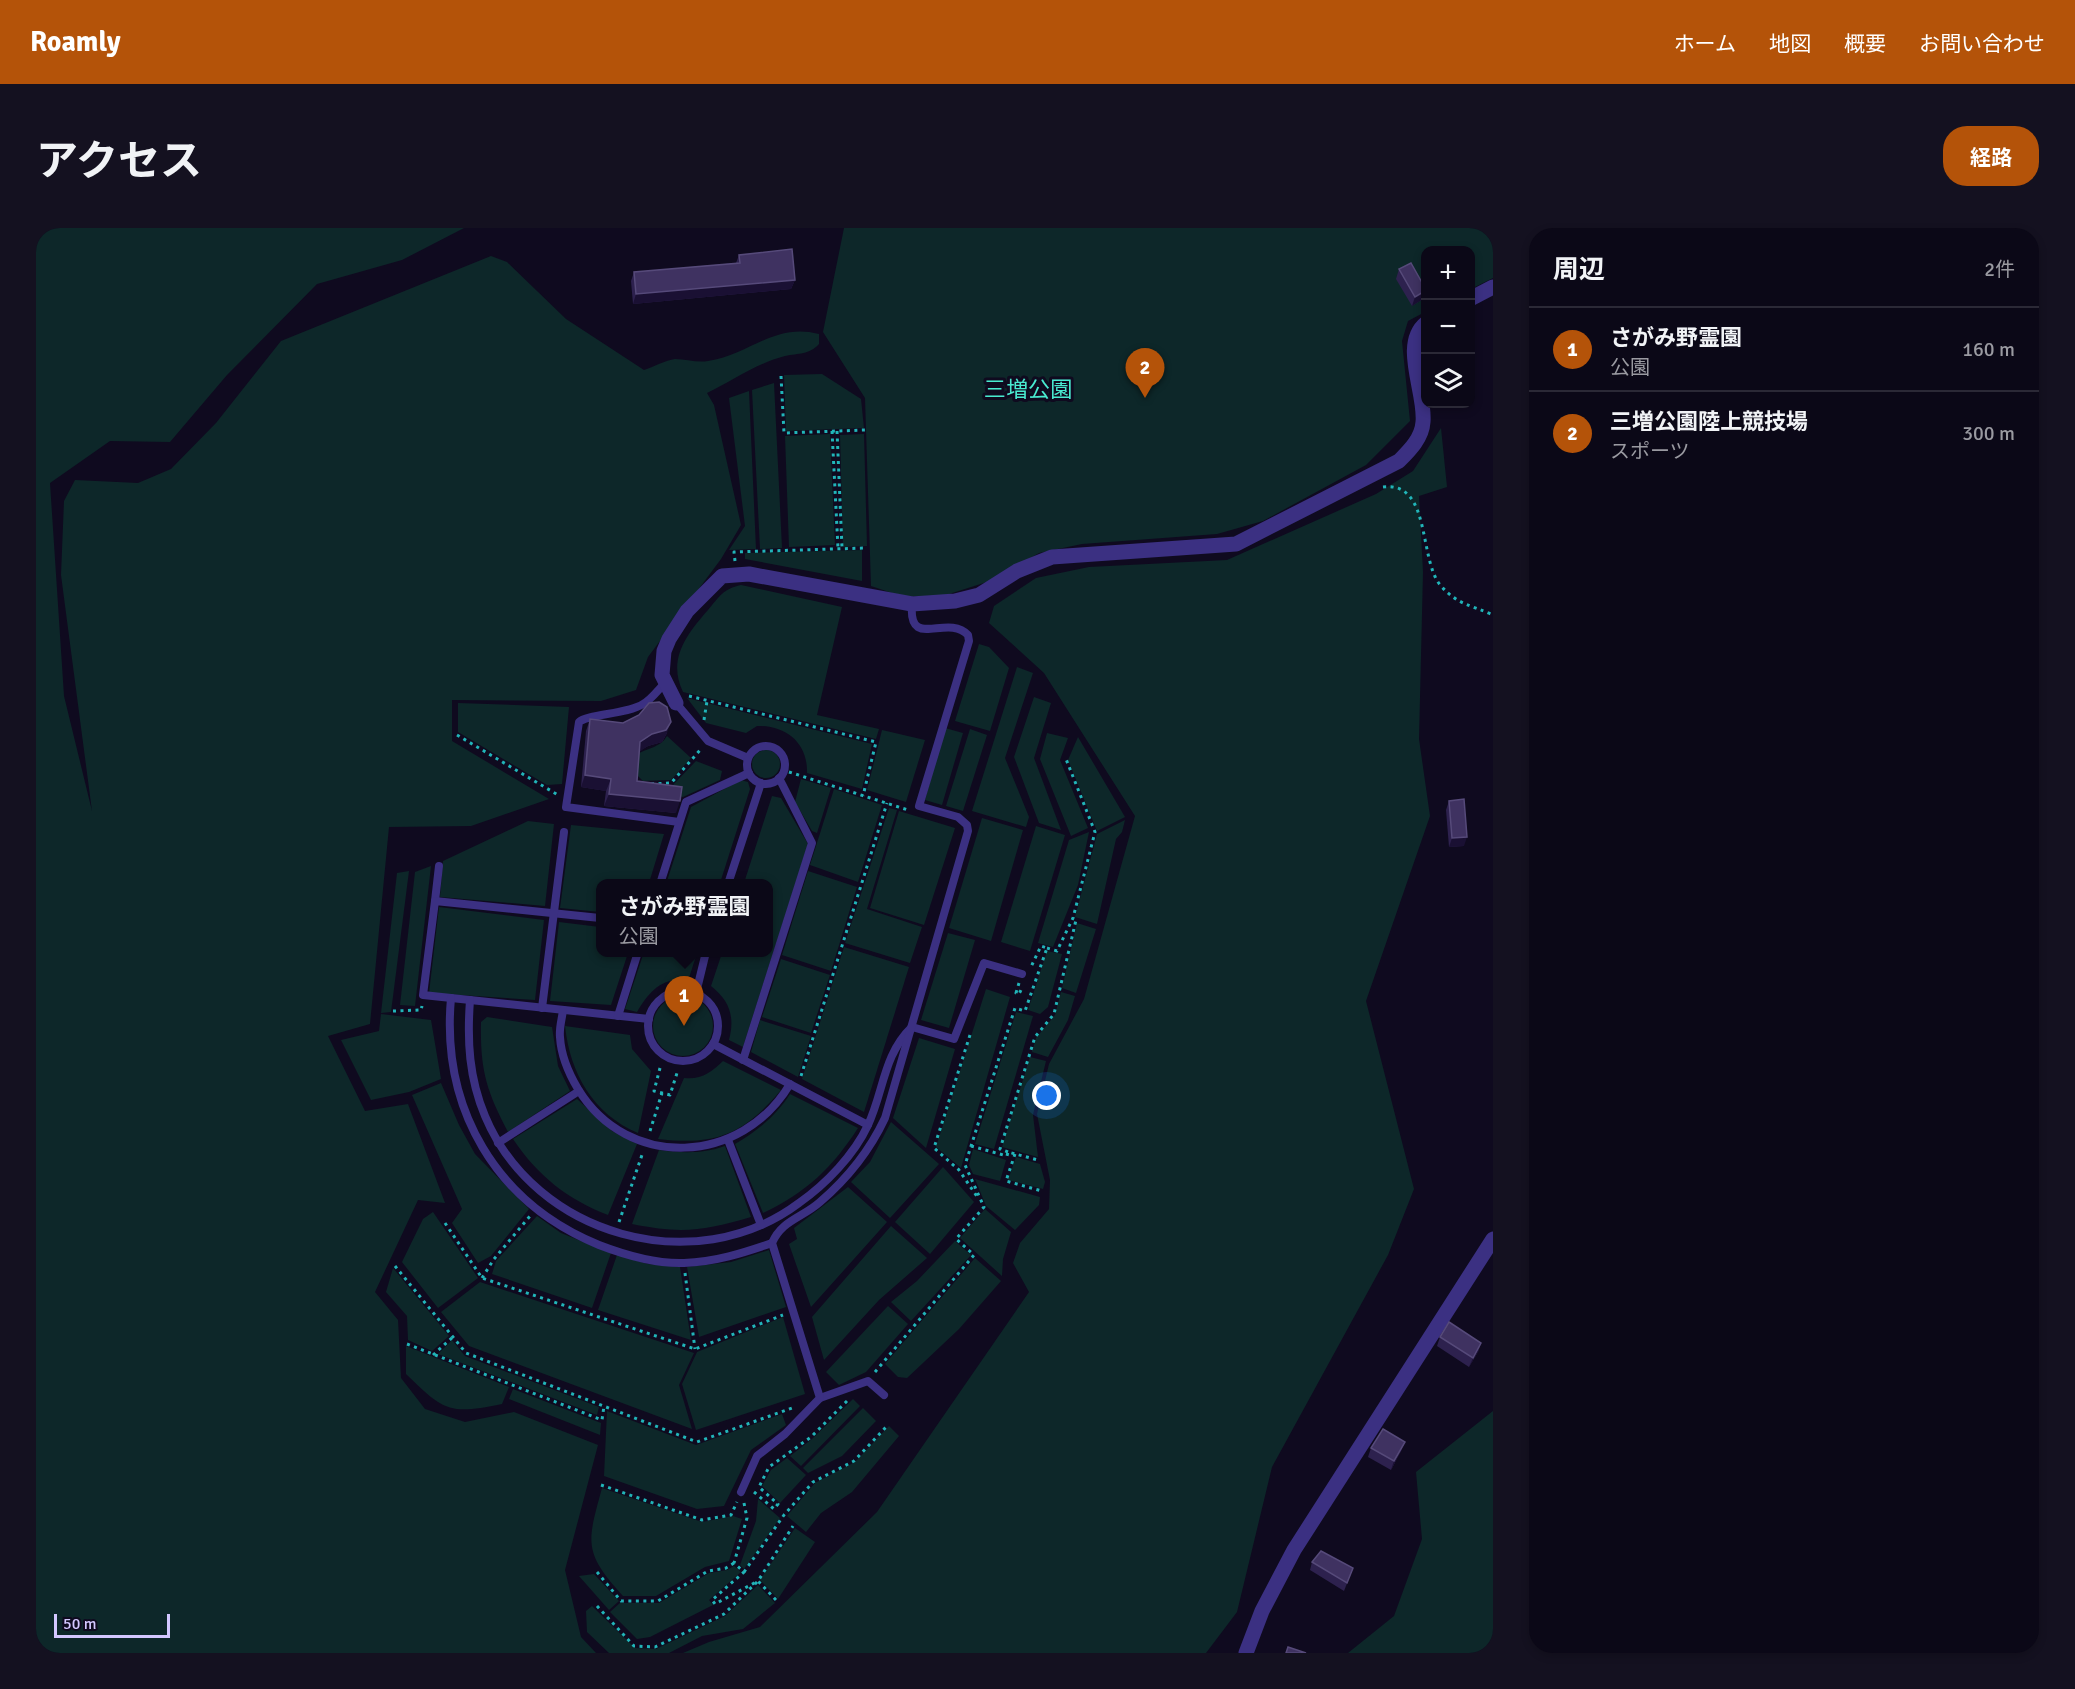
<!DOCTYPE html>
<html lang="ja">
<meta charset="utf-8">
<style>
body{margin:0;font-family:Signika,"Noto Sans JP",sans-serif;background:#141120;color:#f1f3f6}
.controls{position:absolute;right:18px;top:18px;display:grid;overflow:hidden;border-radius:12px;box-shadow:0 3px 9px #0003}
.controls button{width:54px;height:54px;display:grid;place-items:center;padding:0;border:0;border-bottom:2px solid #2b2936;background:#0b0817;color:#f1f3f6;font:30px sans-serif}
.scale{position:absolute;left:18px;bottom:15px;width:116px;box-sizing:border-box;padding-left:6px;border:3px solid #d3c7ff;border-top:0;font-size:16px;line-height:21px;white-space:nowrap;color:#d3c7ff;-webkit-text-stroke:4px #0f0a1f;paint-order:stroke}
.you{position:absolute;left:1011px;top:868px;width:21px;height:21px;margin:-15px;border:4px solid #fff;border-radius:50%;background:#1a73e8;box-shadow:0 0 0 9px #1a73e833}
.badge{display:grid;place-items:center;width:39px;height:39px;border-radius:50%;background:#b45309;color:#fff;font-size:20px;font-weight:700}
.pin{position:absolute;translate:-50% -50px;filter:drop-shadow(0 2px 3px #0008)}
.pin::after{content:'';position:absolute;top:32px;width:21px;height:18px;background:inherit;clip-path:polygon(0 0,100% 0,50% 100%)}
.popup{position:absolute;left:560px;top:651px;width:177px;height:78px;box-sizing:border-box;display:grid;place-content:center;border-radius:12px;background:#0b0817;filter:drop-shadow(0 2px 4px #0005);font-size:20px;white-space:nowrap;color:#9a9aa1}
.popup b{font-size:22px;color:#f1f3f6}
.popup::after{content:'';position:absolute;left:50%;top:100%;margin-left:-12px;border:12px solid transparent;border-top-color:#0b0817}
.list{margin:0;padding:0;list-style:none}
h2{display:flex;justify-content:space-between;align-items:center;height:78px;margin:0;padding:0 24px;font-size:26px}
h2 small{font-size:20px;font-weight:400;color:#9a9aa1}
.list li{display:grid;grid-template-columns:39px 1fr auto;gap:18px;align-items:center;box-sizing:border-box;height:84px;padding:0 24px;border-top:2px solid #2b2936}
.list b{display:block;font-size:22px;white-space:nowrap}
.list p{margin:0;font-size:20px;white-space:nowrap;color:#9a9aa1}
.list em{font-size:20px;font-style:normal;color:#9a9aa1}
.icon{flex:none;width:33px;height:33px;fill:none;stroke:currentColor;stroke-width:2;stroke-linecap:round;stroke-linejoin:round}
.map{position:relative;flex:none;width:1457px;height:1425px;overflow:hidden;border-radius:24px}
header{display:flex;align-items:center;gap:36px;box-sizing:border-box;height:84px;padding:0 30px;background:#b45309;color:#fff}
header strong{font-size:28px}
nav{display:flex;gap:33px;margin-inline-start:auto;font-size:21px}
.intro{display:flex;align-items:center;justify-content:space-between;box-sizing:border-box;height:144px;padding:0 36px}
h1{margin:0;font-size:42px}
.button{padding:15px 27px;border-radius:24px;background:#b45309;color:#fff;font-size:21px;font-weight:700}
main{display:flex;gap:36px;padding:0 36px}
aside{flex:1;background:#0b0817;border-radius:24px;box-shadow:0 3px 9px #0003}
.map>svg:first-child{display:block}
.green{fill:#0d2729}
.lines{fill:none;stroke-linecap:round;stroke-linejoin:round}
.path{stroke:#21b5b9;stroke-width:3;stroke-dasharray:3 4.5;stroke-linecap:butt}
.service{stroke:#3b3082;stroke-width:8}
.tertiary{stroke:#3b3082;stroke-width:15}
.wall{fill:#2d214e}
.shaded-wall{fill:#1a1033}
.building{fill:#3f3261;stroke:#564a7a;stroke-width:1.5}
.labels{text-anchor:middle;dominant-baseline:central;stroke-width:6;stroke-linejoin:round;paint-order:stroke}
.park-label{font-size:22px;fill:#49ead0;stroke:#0f0a1f}
</style>
<header>
<strong>Roamly</strong>
<nav><a>ホーム</a><a>地図</a><a>概要</a><a>お問い合わせ</a></nav>
</header>
<div class="intro"><h1>アクセス</h1><a class="button">経路</a></div>
<main>
<div class="map">
<svg width="1457" height="1425" viewBox="0 0 1457 1425">
<rect width="100%" height="100%" fill="#0f0a1f"/>
<g class="green">
<path d="M 0,0 L 428,0 L 366,32 L 281,56 L 191,147 L 134,214 L 74,213 L 14,255 L 28,468 L 56,583 L 25,347 L 28,273 L 39,252 L 102,255 L 135,241 L 180,195 L 245,113 L 455,28 L 471,34 L 530,91 L 608,142 C 617,139 630,132 639,131 C 650,131 661,135 672,133 C 713,127 739,94 783,106 L 783,116 C 773,127 763,125 749,128 C 721,135 696,153 671,165 L 678,177 L 705,297 L 685,331 L 612,429 L 600,462 L 565,473 L 416,472 L 416,513 L 513,571 L 435,598 L 353,599 L 334,796 L 292,808 L 329,883 L 372,876 L 409,975 L 382,972 L 339,1064 L 362,1092 L 365,1150 L 389,1181 L 429,1194 L 478,1184 L 562,1217 L 529,1342 L 545,1409 L 560,1425 L 0,1425 Z"/>
<path d="M 808,0 L 1457,0 L 1457,50 L 1435,61 L 1434,22 L 1390,22 L 1389,84 L 1372,93 L 1366,113 L 1374,193 L 1330,237 L 1227,293 L 1181,306 L 1046,316 L 1003,325 L 954,353 L 910,367 L 868,369 L 835,358 L 829,170 L 787,104 Z"/>
<path d="M 786,146 L 825,171 L 828,200 L 750,203 L 748,147 Z"/>
<path d="M 738,155 L 746,320 L 724,321 L 716,162 Z"/>
<path d="M 713,163 L 720,321 L 693,322 L 709,298 L 693,170 Z"/>
<path d="M 1405,200 L 1411,259 L 1383,268 L 1387,344 L 1383,511 L 1394,588 L 1330,773 L 1378,961 L 1352,1027 L 1236,1239 L 1201,1384 L 1170,1425 L 647,1425 L 673,1414 L 724,1399 L 841,1284 L 993,1064 L 977,1035 L 984,1015 L 1013,981 L 1014,952 L 1001,886 L 1013,836 L 1048,771 L 1099,588 L 1008,445 L 953,395 L 958,378 L 1000,350 L 1053,339 L 1191,332 L 1340,266 L 1377,243 Z"/>
<path d="M 794,206 L 799,317 L 753,319 L 749,208 Z"/>
<path d="M 828,206 L 831,318 L 807,319 L 804,207 Z"/>
<path d="M 826,322 L 826,353 L 709,331 L 709,325 Z"/>
<path d="M 705,357 L 806,379 L 781,487 L 843,501 L 840,511 L 647,464 C 631,431 651,406 672,382 C 684,368 687,361 705,357 Z"/>
<path d="M 943,416 L 953,419 L 973,440 L 954,503 L 919,493 Z"/>
<path d="M 981,439 L 997,445 L 969,530 L 993,589 L 990,599 L 936,583 Z"/>
<path d="M 998,469 L 1015,475 L 998,530 L 1025,602 L 1003,595 L 978,529 Z"/>
<path d="M 651,470 L 836,516 L 826,561 L 771,545 C 772,515 750,497 721,498 L 710,505 L 670,495 Z"/>
<path d="M 422,475 L 533,479 L 526,556 L 511,557 L 422,504 Z"/>
<path d="M 909,500 L 927,505 L 906,577 L 889,572 Z"/>
<path d="M 934,501 L 951,507 L 927,583 L 910,578 Z"/>
<path d="M 846,502 L 889,512 L 870,574 L 831,562 Z"/>
<path d="M 1011,505 L 1032,510 L 1024,532 L 1052,600 L 1035,608 L 1004,531 Z"/>
<path d="M 631,508 L 655,530 L 635,552 L 607,553 L 601,547 L 602,526 C 613,519 624,520 631,508 Z"/>
<path d="M 1042,509 L 1089,589 L 1061,603 L 1032,532 Z"/>
<circle cx="730" cy="536" r="14"/>
<path d="M 660,533 L 686,543 L 684,552 L 647,569 L 607,564 L 610,557 L 636,558 Z"/>
<path d="M 765,551 L 795,560 L 781,605 L 776,603 L 759,574 Z"/>
<path d="M 705,552 L 712,554 L 714,561 L 684,655 L 630,656 L 655,579 Z"/>
<path d="M 798,561 L 846,577 L 822,654 L 774,637 Z"/>
<path d="M 736,568 L 745,570 L 772,616 L 707,819 L 693,812 C 699,789 694,773 675,758 L 686,725 L 732,724 L 732,656 L 708,655 Z"/>
<path d="M 853,580 L 861,582 L 831,681 L 886,699 L 874,735 L 809,715 Z"/>
<path d="M 863,583 L 919,600 L 888,697 L 834,680 Z"/>
<path d="M 946,590 L 987,602 L 955,713 L 913,700 Z"/>
<path d="M 1089,592 L 1086,604 L 1080,611 L 1061,696 L 1039,689 L 1061,606 Z"/>
<path d="M 492,593 L 518,596 L 509,678 L 404,669 L 407,633 Z"/>
<path d="M 535,597 L 628,606 L 613,655 L 564,656 L 564,684 L 524,680 Z"/>
<path d="M 1000,598 L 1029,607 L 994,723 L 965,714 Z"/>
<path d="M 1053,604 L 1042,657 L 1017,719 L 1002,715 L 1033,612 Z"/>
<path d="M 395,638 L 379,778 L 364,777 L 379,644 Z"/>
<path d="M 373,643 L 355,784 L 345,785 L 361,645 Z"/>
<path d="M 772,643 L 821,659 L 795,743 L 746,727 Z"/>
<path d="M 403,679 L 508,692 L 499,772 L 393,765 Z"/>
<path d="M 523,694 L 564,699 L 564,724 L 592,725 L 575,777 L 514,773 Z"/>
<path d="M 1041,695 L 1060,701 L 1040,765 L 1026,760 Z"/>
<path d="M 912,705 L 939,712 L 913,800 L 885,792 Z"/>
<path d="M 808,719 L 873,739 L 828,884 L 766,851 Z"/>
<path d="M 1011,723 L 1026,726 L 1012,779 L 1004,786 L 992,782 Z"/>
<path d="M 608,724 L 661,725 L 652,753 C 626,748 613,764 601,784 L 589,781 Z"/>
<path d="M 745,731 L 794,747 L 775,805 L 726,789 Z"/>
<path d="M 950,761 L 974,769 L 925,940 L 900,919 Z"/>
<path d="M 1025,764 L 1039,768 L 1032,792 L 1012,829 L 996,824 L 1000,810 L 1019,787 Z"/>
<circle cx="647" cy="798" r="30"/>
<path d="M 980,784 L 997,788 L 958,921 L 939,916 Z"/>
<path d="M 345,786 L 395,792 L 405,851 L 373,864 L 335,872 L 305,812 L 343,803 Z"/>
<path d="M 451,789 L 516,799 L 522,838 L 534,863 L 472,904 C 450,862 444,841 445,794 Z"/>
<path d="M 724,792 L 775,808 L 762,849 L 715,824 Z"/>
<path d="M 529,798 L 594,807 L 596,821 L 615,843 L 602,905 C 557,886 534,845 529,798 Z"/>
<path d="M 883,810 L 919,821 L 890,920 L 857,890 Z"/>
<path d="M 994,829 L 1010,833 L 997,887 L 1002,929 L 966,919 Z"/>
<path d="M 687,833 L 745,862 C 708,906 680,918 622,911 L 648,850 C 665,852 676,844 687,833 Z"/>
<path d="M 405,855 L 423,897 L 439,926 L 493,981 L 455,1028 L 442,1035 L 416,995 L 426,981 L 376,867 Z"/>
<path d="M 754,866 L 822,900 C 797,939 770,965 727,985 L 699,916 C 722,902 739,889 754,866 Z"/>
<path d="M 541,871 L 576,903 L 601,916 L 572,987 C 531,971 502,948 477,911 Z"/>
<path d="M 855,894 L 903,936 L 854,990 L 815,954 L 834,934 Z"/>
<path d="M 689,918 L 715,989 C 668,1003 645,1006 596,996 L 623,922 C 647,925 666,926 689,918 Z"/>
<path d="M 937,921 L 970,932 L 964,953 L 937,946 L 933,937 Z"/>
<path d="M 980,929 L 1004,936 L 1009,954 L 1007,961 L 972,952 Z"/>
<path d="M 907,939 L 938,974 L 894,1026 L 859,994 Z"/>
<path d="M 939,951 L 1004,969 L 1003,977 L 979,1002 L 950,978 Z"/>
<path d="M 812,959 L 851,994 L 775,1079 L 753,1016 L 761,1011 L 758,1000 Z"/>
<path d="M 949,981 L 975,1004 L 967,1031 L 966,1048 L 924,1010 Z"/>
<path d="M 397,984 L 442,1050 L 402,1080 L 366,1034 L 387,991 Z"/>
<path d="M 501,988 L 525,1005 L 575,1025 L 556,1080 L 456,1046 L 460,1033 Z"/>
<path d="M 855,998 L 891,1030 L 843,1072 L 788,1132 L 776,1089 Z"/>
<path d="M 919,1013 L 935,1027 L 875,1093 L 855,1074 L 881,1053 Z"/>
<path d="M 733,1022 L 750,1079 L 663,1109 L 651,1039 L 695,1034 Z"/>
<path d="M 581,1027 L 612,1036 L 644,1039 L 655,1112 L 562,1082 Z"/>
<path d="M 939,1030 L 965,1053 L 923,1101 L 871,1150 L 862,1149 L 849,1136 Z"/>
<path d="M 357,1040 L 413,1108 L 396,1123 L 372,1112 L 371,1088 L 350,1064 Z"/>
<path d="M 444,1054 L 658,1125 L 643,1157 L 656,1201 L 433,1118 L 405,1084 Z"/>
<path d="M 852,1078 L 872,1096 L 830,1144 L 803,1157 L 790,1144 Z"/>
<path d="M 747,1089 L 769,1166 L 660,1202 L 646,1156 L 661,1124 Z"/>
<path d="M 416,1112 L 429,1128 L 563,1179 L 561,1187 L 402,1126 Z"/>
<path d="M 370,1118 L 473,1159 L 466,1176 C 413,1187 408,1183 370,1146 Z"/>
<path d="M 477,1161 L 565,1195 L 564,1207 L 473,1171 Z"/>
<path d="M 817,1171 L 824,1178 L 765,1238 L 754,1228 L 776,1211 Z"/>
<path d="M 827,1180 L 840,1193 L 806,1228 L 772,1245 L 767,1240 Z"/>
<path d="M 571,1183 L 660,1217 L 746,1186 L 750,1197 L 715,1222 L 688,1278 L 661,1281 L 568,1248 Z"/>
<path d="M 1457,1183 L 1457,1425 L 1312,1425 L 1358,1388 L 1386,1311 L 1380,1244 Z"/>
<path d="M 853,1198 L 863,1208 L 816,1264 L 785,1285 L 770,1304 L 751,1288 L 779,1255 L 819,1234 Z"/>
<path d="M 751,1230 L 770,1247 L 744,1275 L 726,1258 L 735,1242 Z"/>
<path d="M 566,1260 L 666,1294 L 697,1288 L 706,1291 L 693,1333 L 669,1339 L 620,1368 L 587,1368 C 547,1324 551,1315 566,1260 Z"/>
<path d="M 722,1271 L 744,1290 L 708,1341 L 704,1337 L 720,1293 Z"/>
<path d="M 759,1300 L 779,1314 L 742,1371 L 724,1352 Z"/>
<path d="M 698,1338 L 705,1344 L 673,1372 L 677,1377 L 614,1409 L 601,1411 L 574,1384 L 584,1375 L 623,1375 L 673,1345 L 691,1342 Z"/>
<path d="M 558,1346 L 583,1373 L 573,1382 L 543,1348 Z"/>
<path d="M 722,1357 L 739,1375 L 707,1401 L 666,1408 L 633,1425 L 573,1425 L 551,1404 L 550,1383 L 556,1378 L 599,1420 L 620,1421 L 689,1388 Z"/>
</g>
<g class="lines">
<g class="path">
<path d="M 745,148 L 748,205 L 829,202"/>
<path d="M 796,203 L 802,320"/>
<path d="M 801,203 L 806,320"/>
<path d="M 1347,259 C 1396,253 1382,332 1405,358 C 1422,377 1435,377 1457,387"/>
<path d="M 699,333 L 698,324 L 830,320"/>
<path d="M 653,468 L 840,514 L 827,568"/>
<path d="M 668,492 L 671,473"/>
<path d="M 421,507 L 522,567"/>
<path d="M 753,544 L 872,582"/>
<path d="M 615,556 L 635,555 L 665,521"/>
<path d="M 1011,720 L 1021,723 L 1037,690 L 1059,604 L 1030,531"/>
<path d="M 983,755 L 980,765 L 983,766 L 987,758"/>
<path d="M 357,783 L 385,782 L 386,778"/>
<path d="M 934,807 L 898,920 L 923,942 L 942,970"/>
<path d="M 624,840 L 618,863 L 634,867 L 641,845"/>
<path d="M 765,848 L 851,575"/>
<path d="M 614,903 L 626,865"/>
<path d="M 935,918 L 971,928 L 972,924 L 1002,932"/>
<path d="M 972,924 L 964,921 L 999,809 L 1018,786 L 1040,692 L 1037,690"/>
<path d="M 979,926 L 970,953 L 1006,963"/>
<path d="M 583,994 L 607,924"/>
<path d="M 409,995 L 446,1050 L 659,1121 L 747,1087"/>
<path d="M 359,1038 L 430,1125 L 661,1214 L 759,1179"/>
<path d="M 649,1045 L 659,1121"/>
<path d="M 446,1050 L 458,1031 L 494,988"/>
<path d="M 371,1116 L 566,1192 L 568,1178"/>
<path d="M 397,1127 L 417,1109"/>
<path d="M 839,1144 L 938,1027 L 920,1011 L 948,979 L 929,937 L 979,780 L 989,783 L 1011,720 L 1005,718 L 994,741"/>
<path d="M 565,1257 L 666,1292 L 695,1287 L 701,1274"/>
<path d="M 718,1264 L 738,1281 L 742,1276 L 723,1259 L 733,1239 L 775,1209 L 811,1173"/>
<path d="M 708,1275 L 711,1290 L 698,1335 L 708,1344 L 676,1372 L 679,1376 L 722,1353 L 740,1372"/>
<path d="M 561,1344 L 585,1373 L 622,1373 L 672,1343 L 690,1340 L 698,1335"/>
<path d="M 708,1344 L 748,1287 L 777,1254 L 818,1233 L 852,1197"/>
<path d="M 561,1378 L 598,1418 L 619,1419 L 688,1386 L 722,1353 L 757,1298"/>
</g>
<g class="service">
<path d="M 628,456 C 622,462 615,472 607,476 C 592,486 551,486 543,494 L 530,579 L 643,594"/>
<path d="M 640,475 L 672,513 L 712,530"/>
<circle cx="730" cy="537" r="19"/>
<path d="M 624,656 L 650,574 L 713,545"/>
<path d="M 692,656 L 725,555"/>
<path d="M 399,673 L 403,638"/>
<path d="M 564,690 L 399,673 L 387,767 L 613,791"/>
<circle cx="647" cy="798" r="35"/>
<path d="M 660,765 L 670,724"/>
<path d="M 415,770 C 405,881 460,975 563,1017 C 589,1027 620,1036 648,1035 C 679,1034 707,1025 736,1015"/>
<path d="M 434,772 C 431,813 433,850 449,888 C 499,1008 659,1053 763,975 C 790,956 818,927 832,897 C 848,863 847,827 876,799"/>
<path d="M 506,780 L 528,604"/>
<path d="M 527,782 C 526,791 523,800 524,809 C 525,827 533,846 542,861 C 592,943 706,937 754,856"/>
<path d="M 582,788 L 602,724"/>
<path d="M 876,799 L 918,811 L 948,735 L 986,746"/>
<path d="M 677,816 L 832,897"/>
<path d="M 707,832 L 776,615 L 743,550"/>
<path d="M 692,912 L 725,997"/>
<path d="M 462,915 L 543,863"/>
<path d="M 784,1170 L 832,1153 L 848,1167"/>
<path d="M 705,1264 L 721,1228 L 749,1206 L 784,1170 L 736,1015 C 746,992 766,990 784,974 C 812,950 834,922 849,890 L 932,603 L 931,597 L 922,589 L 883,578 L 933,413 L 932,407 C 911,385 872,423 876,376"/>
</g>
<g class="tertiary">
<path d="M 1434,71 L 1457,59"/>
<path d="M 640,475 L 626,447 L 628,423 L 633,411 L 651,383 L 686,348 L 713,346 L 876,376 L 919,373 L 943,367 L 981,343 L 1016,329 L 1200,316 L 1363,233 C 1374,222 1386,210 1387,194 C 1390,165 1364,116 1390,95"/>
<path d="M 1210,1425 L 1226,1383 L 1258,1322 L 1457,1011"/>
</g>
</g>
<g class="wall">
<path d="M 703,27 L 759,52 L 755,61 L 597,76 L 595,53 L 598,44 L 700,35 Z"/>
<path d="M 1363,41 L 1387,71 L 1376,78 L 1360,51 Z"/>
<path d="M 554,491 L 587,495 L 631,505 L 626,514 L 612,518 L 603,523 L 601,553 L 640,585 L 568,578 L 570,563 L 545,559 L 550,503 Z"/>
<path d="M 1413,573 L 1428,618 L 1413,619 L 1410,582 Z"/>
<path d="M 1404,1109 L 1445,1115 L 1442,1124 L 1433,1139 L 1401,1118 Z"/>
<path d="M 1369,1214 L 1365,1223 L 1355,1242 L 1332,1229 L 1335,1220 Z"/>
<path d="M 1276,1334 L 1317,1340 L 1308,1363 L 1274,1342 Z"/>
</g>
<g class="shaded-wall">
<path d="M 759,52 L 755,61 L 597,76 L 600,66 Z"/>
<path d="M 1389,63 L 1387,71 L 1376,78 L 1379,69 Z"/>
<path d="M 635,494 L 631,505 L 626,514 L 612,518 L 600,526 L 604,514 Z"/>
<path d="M 549,547 L 575,551 L 570,563 L 545,559 Z"/>
<path d="M 573,566 L 644,573 L 640,585 L 568,578 Z"/>
<path d="M 1431,609 L 1428,618 L 1413,619 L 1416,610 Z"/>
<path d="M 1445,1115 L 1442,1124 L 1433,1139 L 1437,1130 Z"/>
<path d="M 1369,1214 L 1365,1223 L 1355,1242 L 1358,1233 Z"/>
</g>
<g class="building">
<path d="M 756,21 L 759,52 L 600,66 L 598,44 L 704,35 L 703,27 Z"/>
<path d="M 1375,35 L 1389,60 L 1389,63 L 1379,69 L 1363,41 Z"/>
<path d="M 623,474 L 631,479 L 635,494 L 630,502 L 616,506 L 604,514 L 601,553 L 646,559 L 644,573 L 573,566 L 575,551 L 549,547 L 554,491 L 587,495 L 603,487 L 613,475 Z"/>
<path d="M 1428,571 L 1431,609 L 1416,610 L 1413,573 Z"/>
<path d="M 1413,1094 L 1445,1115 L 1437,1130 L 1404,1109 Z"/>
<path d="M 1347,1201 L 1369,1214 L 1358,1233 L 1335,1220 Z"/>
<path d="M 1285,1323 L 1317,1340 L 1311,1355 L 1276,1334 Z"/>
<path d="M 1252,1419 L 1270,1425 L 1250,1425 Z"/>
</g>
<g class="labels">
<g class="park-label">
<text x="992" y="161">三増公園</text>
</g>
</g>
</svg>
<div class="controls">
<button>+</button>
<button>−</button>
<button><svg class="icon" aria-label="layers" viewBox="0 0 24 24"><path d="M12 4l9 5-9 5-9-5zM3 14l9 5 9-5"/></svg></button>
</div>
<div class="scale">50 m</div>
<div class="you"></div>
<div class="pin badge" style="left:648px;top:798px">1</div>
<div class="popup"><b>さがみ野霊園</b>公園</div>
<div class="pin badge" style="left:1109px;top:170px">2</div>
</div>
<aside>
<h2>周辺<small>2件</small></h2>
<ul class="list">
<li><span class="badge">1</span><div><b>さがみ野霊園</b><p>公園</p></div><em>160 m</em></li>
<li><span class="badge">2</span><div><b>三増公園陸上競技場</b><p>スポーツ</p></div><em>300 m</em></li>
</ul>
</aside>
</main>
